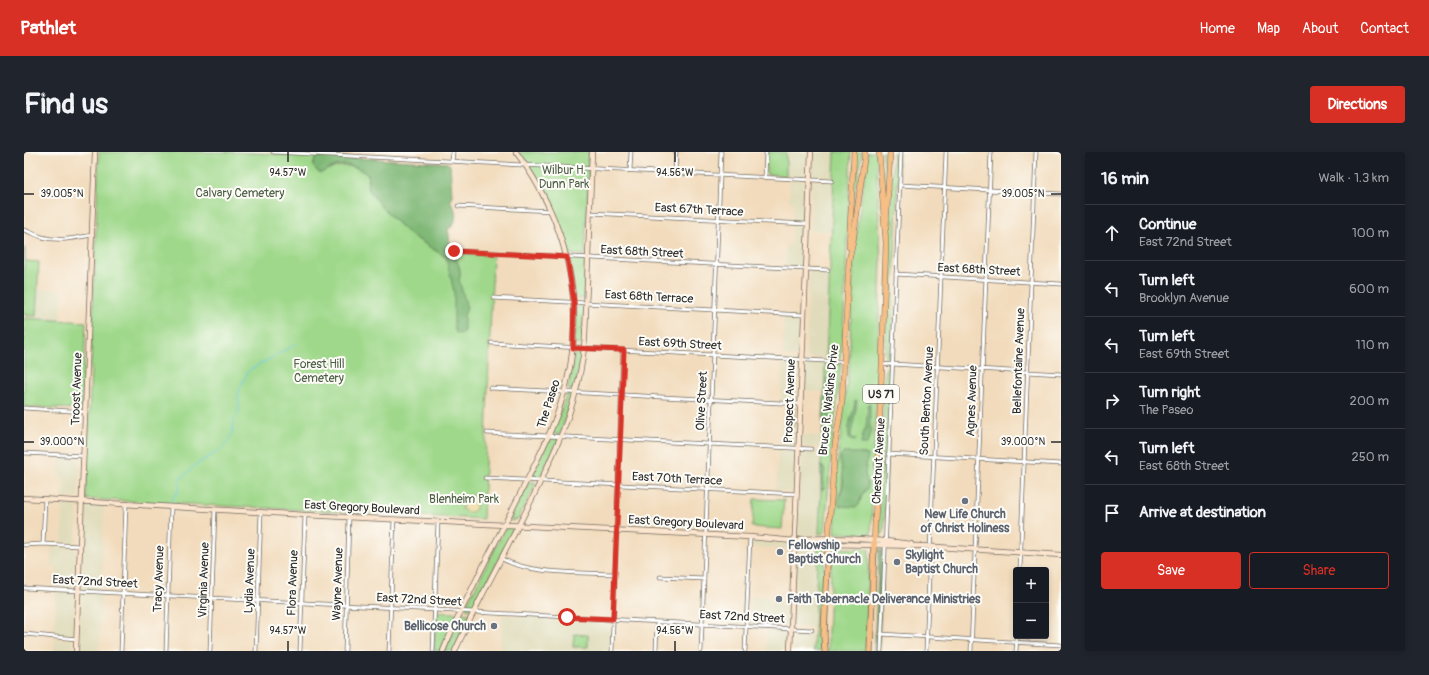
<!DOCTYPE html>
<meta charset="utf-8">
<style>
body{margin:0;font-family:Pangolin,sans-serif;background:#20242c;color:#f1f3f6}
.controls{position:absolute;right:12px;bottom:12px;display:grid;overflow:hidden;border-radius:4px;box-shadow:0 2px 6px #0003}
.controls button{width:36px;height:36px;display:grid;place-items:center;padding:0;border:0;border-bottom:1px solid #363941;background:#171b24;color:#f1f3f6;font:20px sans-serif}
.stop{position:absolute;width:12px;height:12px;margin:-9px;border:3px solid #d93025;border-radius:50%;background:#fff}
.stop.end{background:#d93025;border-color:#fff;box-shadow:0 1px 4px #0008}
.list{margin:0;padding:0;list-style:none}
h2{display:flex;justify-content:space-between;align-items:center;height:52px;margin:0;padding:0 16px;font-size:17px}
h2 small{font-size:13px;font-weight:400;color:#9ea1a6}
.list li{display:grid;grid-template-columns:26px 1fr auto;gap:12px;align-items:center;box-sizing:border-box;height:56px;padding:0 16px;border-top:1px solid #363941}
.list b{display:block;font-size:15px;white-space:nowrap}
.list p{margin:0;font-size:13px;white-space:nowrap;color:#9ea1a6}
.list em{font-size:13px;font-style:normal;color:#9ea1a6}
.actions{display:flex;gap:8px;padding:12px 16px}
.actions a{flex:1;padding:9px 0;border:1px solid #d93025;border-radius:4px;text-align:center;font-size:14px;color:#d93025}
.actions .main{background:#d93025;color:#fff}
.icon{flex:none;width:22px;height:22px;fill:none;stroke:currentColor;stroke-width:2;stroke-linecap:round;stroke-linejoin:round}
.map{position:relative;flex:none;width:1037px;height:499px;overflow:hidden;border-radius:4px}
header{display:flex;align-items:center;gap:24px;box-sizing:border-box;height:56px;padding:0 20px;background:#d93025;color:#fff}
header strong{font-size:19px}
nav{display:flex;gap:22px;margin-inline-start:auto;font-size:14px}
.intro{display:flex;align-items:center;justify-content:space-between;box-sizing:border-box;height:96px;padding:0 24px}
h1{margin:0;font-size:28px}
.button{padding:10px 18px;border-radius:4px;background:#d93025;color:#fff;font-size:14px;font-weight:700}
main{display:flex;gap:24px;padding:0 24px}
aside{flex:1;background:#171b24;border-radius:4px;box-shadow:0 2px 6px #0003}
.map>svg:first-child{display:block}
.built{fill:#e0dcbb}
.green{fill:#9fd88a;stroke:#65825a;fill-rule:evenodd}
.forest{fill:#7fb876;stroke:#557250}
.sand{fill:#eeda9e;stroke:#8c8264}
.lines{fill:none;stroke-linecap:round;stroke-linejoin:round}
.stream{stroke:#63c5e1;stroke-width:1}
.minor-casing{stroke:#71695e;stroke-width:4.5}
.secondary-casing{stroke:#71695e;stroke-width:6}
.trunk-casing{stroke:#71695e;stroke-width:6}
.motorway-casing{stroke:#71695e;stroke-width:7}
.minor{stroke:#fff;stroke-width:3}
.secondary{stroke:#fbe5cf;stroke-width:4.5}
.trunk{stroke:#f5bf86;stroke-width:5}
.motorway{stroke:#f5bf86;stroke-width:5.5}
.route{stroke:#d93025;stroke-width:5}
.ticks{fill:none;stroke:#2b2b2b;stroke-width:1.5}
.worship-dot{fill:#6b7280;stroke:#fdfcf7;stroke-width:1.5}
.labels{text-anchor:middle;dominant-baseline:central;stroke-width:4;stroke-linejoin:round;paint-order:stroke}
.shield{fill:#fdfcf7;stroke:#6a6a68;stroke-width:1}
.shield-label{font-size:11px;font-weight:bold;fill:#2b2b2b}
.park-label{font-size:12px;fill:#4e5f48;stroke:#fdfcf7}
.street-label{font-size:12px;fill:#2b2b2b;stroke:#fdfcf7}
.worship-label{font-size:12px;font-weight:bold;fill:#5b616d;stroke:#fdfcf7;text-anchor:start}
.ticks-label{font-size:10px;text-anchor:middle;fill:#2b2b2b;stroke:#fdfcf7;stroke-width:4;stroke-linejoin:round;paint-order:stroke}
</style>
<header>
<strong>Pathlet</strong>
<nav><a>Home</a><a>Map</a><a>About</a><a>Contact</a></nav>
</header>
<div class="intro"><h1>Find us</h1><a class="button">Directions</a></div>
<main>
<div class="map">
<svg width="1037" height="499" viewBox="0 0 1037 499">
<rect width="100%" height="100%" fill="#fdfcf7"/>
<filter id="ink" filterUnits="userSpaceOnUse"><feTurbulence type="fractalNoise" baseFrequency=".025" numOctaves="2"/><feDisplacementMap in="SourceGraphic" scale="8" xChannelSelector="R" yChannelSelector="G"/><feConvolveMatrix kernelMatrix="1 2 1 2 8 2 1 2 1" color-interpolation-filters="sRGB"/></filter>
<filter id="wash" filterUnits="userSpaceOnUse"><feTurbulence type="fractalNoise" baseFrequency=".012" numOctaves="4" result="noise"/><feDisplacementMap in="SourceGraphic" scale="16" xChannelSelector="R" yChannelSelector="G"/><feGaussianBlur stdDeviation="0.9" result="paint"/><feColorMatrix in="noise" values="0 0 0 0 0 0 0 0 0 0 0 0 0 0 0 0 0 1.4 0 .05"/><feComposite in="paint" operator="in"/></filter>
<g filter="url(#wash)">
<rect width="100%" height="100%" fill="#f2dbbc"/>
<g class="built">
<path d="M 762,0 L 783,0 L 781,25 L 762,24 Z"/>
<path d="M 790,0 L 811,0 L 810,27 L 789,25 Z"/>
<path d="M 766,28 L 780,29 L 782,30 L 780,67 L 779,68 L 768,69 L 769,50 L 765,49 Z"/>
<path d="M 790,29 L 809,30 L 807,79 L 787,78 L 788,31 Z"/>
<path d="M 768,73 L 780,74 L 778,114 L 777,115 L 761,114 L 762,93 L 767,93 Z"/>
<path d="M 0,96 L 1,96 L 1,109 L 15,110 L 13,137 L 39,138 L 37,168 L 0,166 Z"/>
<path d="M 787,119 L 806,120 L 802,207 L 782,205 L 785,120 Z"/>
<path d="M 760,163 L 776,164 L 776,165 L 775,204 L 774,205 L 759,204 Z"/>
<path d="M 759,208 L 774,209 L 772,250 L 757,249 Z"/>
<path d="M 782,209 L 801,210 L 800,240 L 780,239 Z"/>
<path d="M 757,273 L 772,274 L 771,295 L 756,294 Z"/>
<path d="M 778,283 L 799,284 L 798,296 L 778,295 Z"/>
<path d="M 754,298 L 771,299 L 769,340 L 752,339 Z"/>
<path d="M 778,299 L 798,300 L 795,383 L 776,384 L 774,383 Z"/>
<path d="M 36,305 L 56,306 L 54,346 L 39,345 L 40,325 L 35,324 Z"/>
<path d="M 39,353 L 53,354 L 52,389 L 50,391 L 38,390 Z"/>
<path d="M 62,354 L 80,354 L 77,439 L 60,438 L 58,436 Z"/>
<path d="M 727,390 L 767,392 L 766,397 L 727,395 Z"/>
<path d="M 775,393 L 794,395 L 790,476 L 770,474 L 773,395 Z"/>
<path d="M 28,395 L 52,396 L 50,437 L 32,436 L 33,415 L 27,415 Z"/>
<path d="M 32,439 L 49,440 L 51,442 L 49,483 L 48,485 L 30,483 Z"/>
<path d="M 60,441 L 77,442 L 75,499 L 55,499 L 58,443 Z"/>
<path d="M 727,444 L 745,445 L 745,451 L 764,451 L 764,472 L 762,474 L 726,472 Z"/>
<path d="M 478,463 L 585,469 L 587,471 L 586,499 L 476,499 Z"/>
<path d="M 743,478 L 762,479 L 763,481 L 763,499 L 742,499 Z"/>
<path d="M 772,480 L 789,481 L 789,499 L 770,499 L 770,481 Z"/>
<path d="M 31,487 L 48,488 L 49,499 L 30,499 Z"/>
</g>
<g class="green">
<path d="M 75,0 L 208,0 L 297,4 L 291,7 L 305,18 C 319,11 333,13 345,24 L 343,35 L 358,56 L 384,81 L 429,110 L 428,101 L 469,103 L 459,367 L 62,347 Z"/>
<path d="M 495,0 L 565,0 L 561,103 L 544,102 C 533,66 519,29 495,0 Z"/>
<path d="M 743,0 L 762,0 L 762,24 L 742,22 Z"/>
<path d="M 811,0 L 827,0 L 819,185 L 816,206 L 815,207 L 802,207 Z"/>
<path d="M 831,0 L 838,0 L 829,62 Z"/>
<path d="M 844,0 L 852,0 L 857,112 L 847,382 L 811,381 L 813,314 L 825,213 L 830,96 ZM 836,302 L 841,302 L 844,304 L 841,321 L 844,335 L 838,343 L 836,350 L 815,343 C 820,332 820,320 816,308 Z"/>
<path d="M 858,0 L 864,0 L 862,62 Z"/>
<path d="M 869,0 L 875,0 L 867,209 L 865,210 L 861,209 Z"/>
<path d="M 0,96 L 1,96 L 1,109 L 15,110 L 12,164 L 0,163 Z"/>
<path d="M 546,107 L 560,107 L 561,110 L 560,145 L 558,147 L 553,147 L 551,145 L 545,108 Z"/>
<path d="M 553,154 L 559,154 L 560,157 L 559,191 L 557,193 L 551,192 Z"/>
<path d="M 0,166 L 62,170 L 58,257 L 0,255 Z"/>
<path d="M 552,197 L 557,197 L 558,200 L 551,237 L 545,238 L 544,235 Z"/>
<path d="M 801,210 L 816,211 L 817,213 L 808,295 L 801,379 L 800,381 L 795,382 L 797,338 L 801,336 L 799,327 L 800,316 L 797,313 L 798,288 L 801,287 L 802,279 L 801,272 L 805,248 L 806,230 L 801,225 Z"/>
<path d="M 865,214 L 866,215 L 860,379 L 859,382 L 855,382 L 860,233 L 862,215 Z"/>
<path d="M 543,242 L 548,242 L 549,244 L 536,282 L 530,282 L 529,279 Z"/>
<path d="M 764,255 L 770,255 L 770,274 L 763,274 Z"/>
<path d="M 529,286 L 533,287 L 534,288 L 516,325 L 508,326 L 507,324 L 526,287 Z"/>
<path d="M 506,330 L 511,330 L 511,334 L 494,367 L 488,369 L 486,366 L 504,332 Z"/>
<path d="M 730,347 L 760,348 L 758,377 L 728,375 Z"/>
<path d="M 482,375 L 490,376 L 450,456 L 443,458 L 442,454 Z"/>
<path d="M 794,395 L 801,398 L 796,472 L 796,499 L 789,499 Z"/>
<path d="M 808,396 L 845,397 L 842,499 L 804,499 L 804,482 Z"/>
<path d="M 856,397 L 858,397 L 859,400 L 855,499 L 853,499 L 857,398 L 855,398 Z"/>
<path d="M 414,460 L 432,461 L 433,462 L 416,499 L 410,499 L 412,463 Z"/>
<path d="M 440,461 L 445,462 L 446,463 L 429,499 L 421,499 L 438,464 Z"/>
<path d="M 550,482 L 564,483 L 564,495 L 549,495 Z"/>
</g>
<g class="forest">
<path d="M 297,4 L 423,11 L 426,13 L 428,43 L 426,48 C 432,58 434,64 428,75 L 424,76 C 425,82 425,89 427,95 C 430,105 440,118 435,128 L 443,156 L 440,164 L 440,179 L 436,182 L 432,181 L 430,175 L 430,140 L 422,105 L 384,81 L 358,56 L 343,35 L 345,24 C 337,16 324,11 312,14 C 307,16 302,19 297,21 L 293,19 L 289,14 L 291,7 Z"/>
<path d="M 801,225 L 806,230 L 805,240 L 806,246 L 803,258 L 805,261 L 805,266 C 800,271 802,272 802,278 C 803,281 801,284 801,287 L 798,288 Z"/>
<path d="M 833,248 L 832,257 L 827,282 L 827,285 L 832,288 L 827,289 C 820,279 830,261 831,249 Z"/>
<path d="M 845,251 L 846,251 L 846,277 L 847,281 L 843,292 L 837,292 L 840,279 L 842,276 L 844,253 Z"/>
<path d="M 819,301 L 833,301 L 844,303 L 841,321 L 844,335 L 838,342 L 835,353 L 832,355 L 816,354 L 815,352 C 814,345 818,340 819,333 C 820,324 817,315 816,306 L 817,303 Z"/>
<path d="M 797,313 L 801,318 L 799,327 L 801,336 L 797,338 Z"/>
<path d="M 855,398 L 857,398 L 853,499 L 850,499 Z"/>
</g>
<path class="sand" d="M 446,343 C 453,344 452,351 452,357 L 448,360 L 443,360 L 438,357 L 439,349 L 442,344 Z"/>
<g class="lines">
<g class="stream">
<path d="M 155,330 L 157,326 L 173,312 L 197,298 L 203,291 L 208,282 L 210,266 L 215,260 L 214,240 L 224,219 L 272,192"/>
<path d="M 147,349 L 155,338 L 155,332"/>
</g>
</g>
</g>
<g filter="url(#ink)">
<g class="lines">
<defs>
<g id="minor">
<path d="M 249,0 L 808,29"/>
<path d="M 428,9 L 429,0"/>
<path d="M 606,18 L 607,0"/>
<path d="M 651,21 L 652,0"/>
<path d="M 741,25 L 742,0"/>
<path d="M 876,33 L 1037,42"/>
<path d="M 434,54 L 527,59"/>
<path d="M 566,61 L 783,72"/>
<path d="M 0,78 C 6,80 12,83 18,85 C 34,90 52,86 68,83"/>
<path d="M 430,99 L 804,118"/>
<path d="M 872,122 L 1037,132"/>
<path d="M 469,146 L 780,163"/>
<path d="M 467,191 L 820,210"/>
<path d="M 858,213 L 868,212 L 1037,222"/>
<path d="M 466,236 L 776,252"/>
<path d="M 0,256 L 62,260"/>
<path d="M 463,281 L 787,297"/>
<path d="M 0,301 L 60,304"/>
<path d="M 864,302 L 1037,312"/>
<path d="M 461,326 L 773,342"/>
<path d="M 19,392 L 21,347"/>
<path d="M 0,393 L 19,392 L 56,394"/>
<path d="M 478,407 C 510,423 554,420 591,422"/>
<path d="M 996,418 L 1012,0"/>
<path d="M 636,425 L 680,427"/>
<path d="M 0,436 L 788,478"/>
<path d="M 0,482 L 53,487"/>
<path d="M 857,482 L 1037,493"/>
<path d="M 97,499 L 102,352"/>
<path d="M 142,499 L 147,355"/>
<path d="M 186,499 L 191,358"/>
<path d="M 232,499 L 237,360"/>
<path d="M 276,499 L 281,363"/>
<path d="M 321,499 L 325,365"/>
<path d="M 365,499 L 370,367"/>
<path d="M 409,499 L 414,369"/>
<path d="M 588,499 L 599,198"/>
<path d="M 632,499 L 633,470"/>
<path d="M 677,499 L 697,0"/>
<path d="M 721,499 L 726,385"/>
<path d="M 857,499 L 877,0"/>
<path d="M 902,499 L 922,0"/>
<path d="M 947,499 L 967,0"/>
<path d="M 992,499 L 993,484"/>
</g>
<g id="secondary">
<path d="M 0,346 L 281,363 L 726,385 L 804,392 L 897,394 L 1037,403"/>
<path d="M 777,387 C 814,385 851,387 887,392"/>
<path d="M 52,499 L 71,0"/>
<path d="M 419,499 C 441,446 470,394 496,342 C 510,314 525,287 535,257 C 566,168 548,75 492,0"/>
<path d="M 431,499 C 454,448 482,399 507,349 C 533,296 557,246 561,185 L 568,0"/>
<path d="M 766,499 L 787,0"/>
</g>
<g id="trunk">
<path d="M 862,76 L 866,0"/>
<path d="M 825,95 L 830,0"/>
<path d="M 804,392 L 811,293 L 818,249 L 825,108 L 829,90 L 841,0"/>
<path d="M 850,393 L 858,213 L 862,91 L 855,0"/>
</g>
<g id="motorway">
<path d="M 801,499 L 800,483 L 804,392"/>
<path d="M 846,499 L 850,393"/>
</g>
</defs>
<use href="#minor" class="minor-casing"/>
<use href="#secondary" class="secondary-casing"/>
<use href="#trunk" class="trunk-casing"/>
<use href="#motorway" class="motorway-casing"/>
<use href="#minor" class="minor"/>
<use href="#secondary" class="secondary"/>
<use href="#trunk" class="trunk"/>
<use href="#motorway" class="motorway"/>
</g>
</g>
<g class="lines" filter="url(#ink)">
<path class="route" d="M 430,99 L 543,105 L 550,150 L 549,196 L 600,198 L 589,467 L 543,465"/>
</g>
<path class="ticks" d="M 264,0 L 264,10M 651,0 L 651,10M 0,42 L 10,42M 1027,42 L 1037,42M 0,290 L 10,290M 1027,290 L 1037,290M 264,489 L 264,499M 651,489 L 651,499"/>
<g class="worship-dot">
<circle cx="941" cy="349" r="4"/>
<circle cx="756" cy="400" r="4"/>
<circle cx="873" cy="410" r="4"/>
<circle cx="755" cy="447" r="4"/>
<circle cx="470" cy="474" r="4"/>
</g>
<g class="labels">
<rect class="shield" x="839" y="233" width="36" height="18" rx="3"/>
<g class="shield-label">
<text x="857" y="242">US 71</text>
</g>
<g class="park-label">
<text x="540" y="18">Wilbur H.<tspan x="540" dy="14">Dunn Park</tspan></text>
<text x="216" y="41">Calvary Cemetery</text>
<text x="295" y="212">Forest Hill<tspan x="295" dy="14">Cemetery</tspan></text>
<text x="440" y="347">Blenheim Park</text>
</g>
<g class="street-label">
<text transform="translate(675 58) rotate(3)">East 67th Terrace</text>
<text transform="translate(618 100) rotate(3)">East 68th Street</text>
<text transform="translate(955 118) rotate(3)">East 68th Street</text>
<text transform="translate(625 145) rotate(3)">East 68th Terrace</text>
<text transform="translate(656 192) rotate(3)">East 69th Street</text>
<text transform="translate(995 209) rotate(-88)">Bellefontaine Avenue</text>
<text transform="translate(53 237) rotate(-88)">Troost Avenue</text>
<text transform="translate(805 248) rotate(-84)">Bruce R. Watkins Drive</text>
<text transform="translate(678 249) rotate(-87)">Olive Street</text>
<text transform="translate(766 249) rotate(-88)">Prospect Avenue</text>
<text transform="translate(903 249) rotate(-87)">South Benton Avenue</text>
<text transform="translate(948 249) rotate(-88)">Agnes Avenue</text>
<text transform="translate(525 252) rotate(-72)">The Paseo</text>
<text transform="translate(855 309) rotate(-87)">Chestnut Avenue</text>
<text transform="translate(653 327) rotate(3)">East 70th Terrace</text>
<text transform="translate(338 356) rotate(3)">East Gregory Boulevard</text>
<text transform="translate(662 371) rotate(3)">East Gregory Boulevard</text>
<text transform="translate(135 427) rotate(-88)">Tracy Avenue</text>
<text transform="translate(180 428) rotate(-88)">Virginia Avenue</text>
<text transform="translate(226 429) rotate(-88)">Lydia Avenue</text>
<text transform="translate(71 430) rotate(3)">East 72nd Street</text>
<text transform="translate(269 431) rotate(-88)">Flora Avenue</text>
<text transform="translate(314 432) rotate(-88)">Wayne Avenue</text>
<text transform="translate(395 448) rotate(3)">East 72nd Street</text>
<text transform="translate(718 465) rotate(3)">East 72nd Street</text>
</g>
<g class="worship-label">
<text x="941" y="362" text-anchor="middle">New Life Church<tspan x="941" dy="14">of Christ Holiness</tspan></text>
<text x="764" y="393">Fellowship<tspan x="764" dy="14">Baptist Church</tspan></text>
<text x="881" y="403">Skylight<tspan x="881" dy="14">Baptist Church</tspan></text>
<text x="763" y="447">Faith Tabernacle Deliverance Ministries</text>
<text x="462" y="474" text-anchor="end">Bellicose Church</text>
</g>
</g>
<g class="ticks-label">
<text x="264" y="24">94.57°W</text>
<text x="651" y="24">94.56°W</text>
<text x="38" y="45">39.005°N</text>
<text x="999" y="45">39.005°N</text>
<text x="38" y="293">39.000°N</text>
<text x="999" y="293">39.000°N</text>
<text x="264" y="482">94.57°W</text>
<text x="651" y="482">94.56°W</text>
</g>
</svg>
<div class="controls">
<button>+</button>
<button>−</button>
</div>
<div class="stop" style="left:543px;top:465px"></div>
<div class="stop end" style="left:430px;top:99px"></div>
</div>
<aside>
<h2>16 min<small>Walk · 1.3 km</small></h2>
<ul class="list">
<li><svg class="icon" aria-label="ahead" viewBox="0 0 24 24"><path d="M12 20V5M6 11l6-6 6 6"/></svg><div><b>Continue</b><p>East 72nd Street</p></div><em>100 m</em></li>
<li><svg class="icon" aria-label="left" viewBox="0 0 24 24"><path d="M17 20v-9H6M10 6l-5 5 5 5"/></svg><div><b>Turn left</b><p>Brooklyn Avenue</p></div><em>600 m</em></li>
<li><svg class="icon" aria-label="left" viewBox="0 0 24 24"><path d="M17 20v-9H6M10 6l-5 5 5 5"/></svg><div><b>Turn left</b><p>East 69th Street</p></div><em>110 m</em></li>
<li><svg class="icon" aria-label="right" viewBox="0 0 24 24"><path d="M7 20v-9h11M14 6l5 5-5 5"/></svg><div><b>Turn right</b><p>The Paseo</p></div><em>200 m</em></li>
<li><svg class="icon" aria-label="left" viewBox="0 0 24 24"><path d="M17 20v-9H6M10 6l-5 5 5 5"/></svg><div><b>Turn left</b><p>East 68th Street</p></div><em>250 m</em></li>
<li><svg class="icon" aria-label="arrive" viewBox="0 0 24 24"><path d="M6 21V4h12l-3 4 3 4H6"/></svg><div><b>Arrive at destination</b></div></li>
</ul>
<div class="actions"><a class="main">Save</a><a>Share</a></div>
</aside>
</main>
